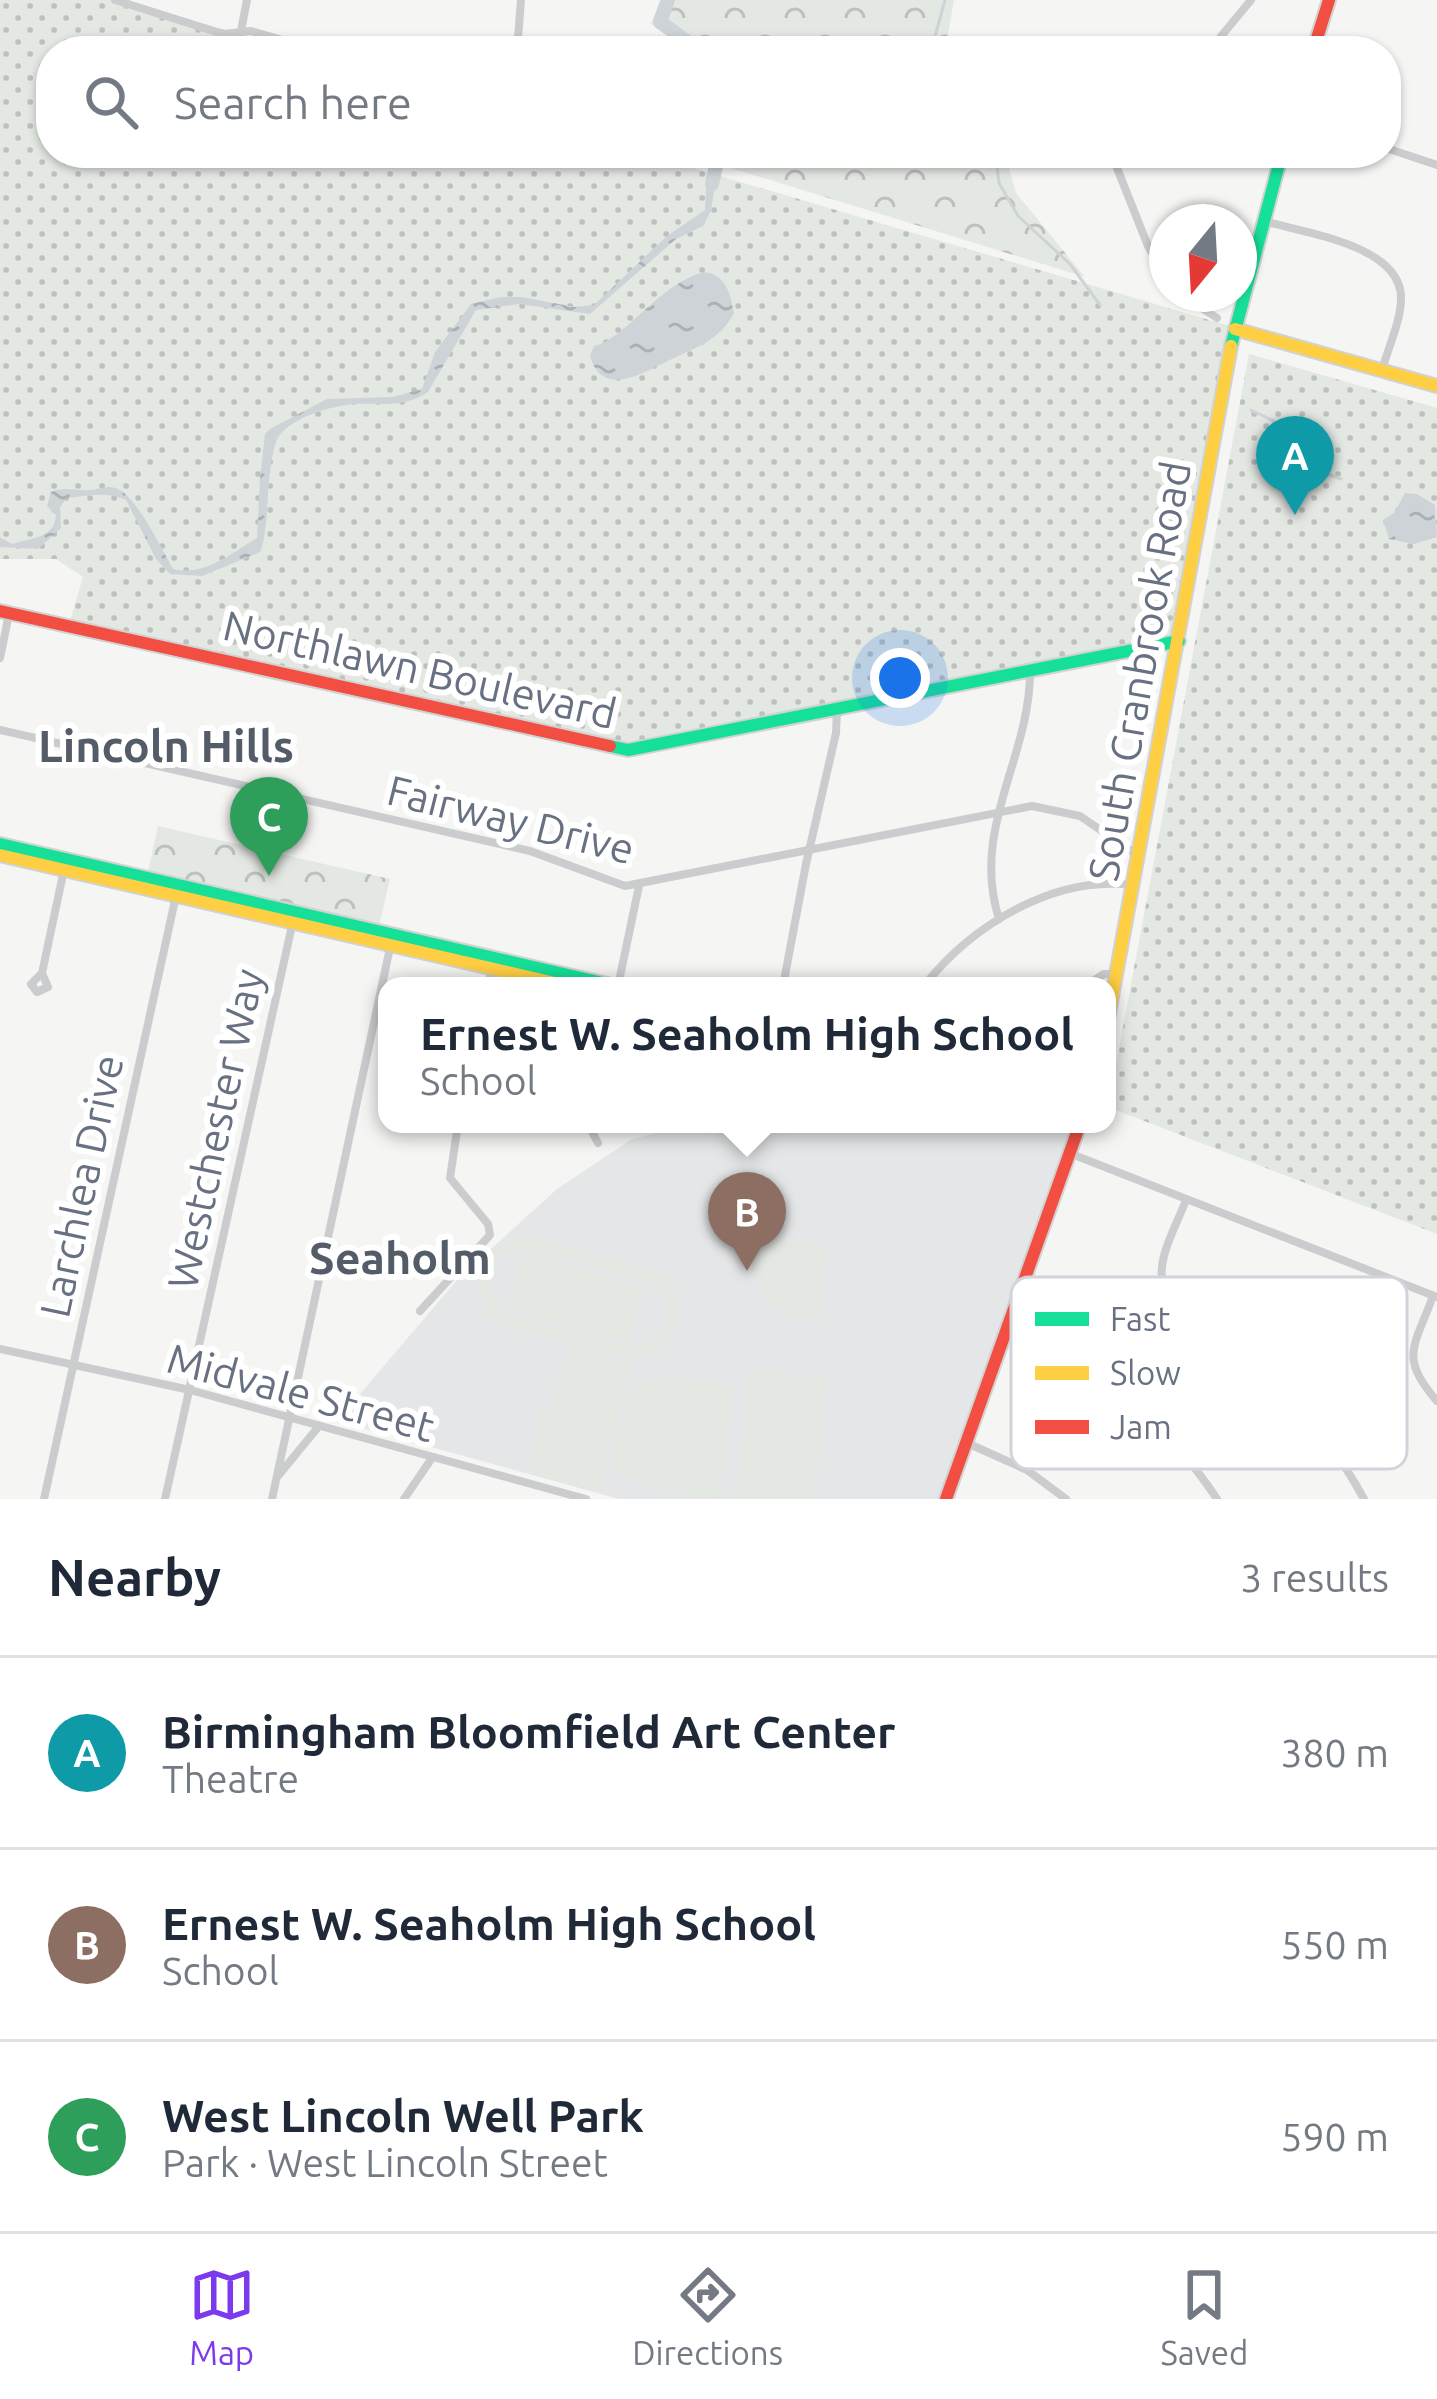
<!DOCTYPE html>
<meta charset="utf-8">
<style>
body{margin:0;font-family:Ubuntu,sans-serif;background:#f2f2f3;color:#1f2937}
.compass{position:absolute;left:1149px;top:204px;width:108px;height:108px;border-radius:50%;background:#fff;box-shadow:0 3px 9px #0004;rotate:198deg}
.you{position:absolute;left:900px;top:678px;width:42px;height:42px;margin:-30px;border:9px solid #fff;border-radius:50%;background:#1a73e8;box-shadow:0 0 0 18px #1a73e833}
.badge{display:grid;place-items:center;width:78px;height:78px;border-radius:50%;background:#7c3aed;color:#fff;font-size:39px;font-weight:700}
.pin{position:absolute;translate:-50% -99px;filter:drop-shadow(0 3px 6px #0008)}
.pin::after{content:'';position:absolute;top:63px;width:42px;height:36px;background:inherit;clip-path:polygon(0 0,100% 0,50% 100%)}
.popup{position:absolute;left:378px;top:977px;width:738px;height:156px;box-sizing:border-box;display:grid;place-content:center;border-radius:24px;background:#fff;filter:drop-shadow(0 3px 9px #0005);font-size:39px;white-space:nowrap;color:#747a83}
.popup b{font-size:45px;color:#1f2937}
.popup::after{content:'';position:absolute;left:50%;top:100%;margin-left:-24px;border:24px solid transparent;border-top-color:#fff}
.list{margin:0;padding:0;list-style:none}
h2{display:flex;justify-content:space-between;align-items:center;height:156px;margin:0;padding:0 48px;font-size:51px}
h2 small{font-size:39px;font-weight:400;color:#747a83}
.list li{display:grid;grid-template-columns:78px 1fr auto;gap:36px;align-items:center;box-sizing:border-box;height:192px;padding:0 48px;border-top:3px solid #e0e1e3}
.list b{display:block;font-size:45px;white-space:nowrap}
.list p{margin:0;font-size:39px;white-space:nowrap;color:#747a83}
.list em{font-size:39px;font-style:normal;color:#747a83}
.icon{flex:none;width:66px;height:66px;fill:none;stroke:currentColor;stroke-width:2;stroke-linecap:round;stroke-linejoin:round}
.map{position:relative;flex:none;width:1437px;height:1499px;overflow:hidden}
.search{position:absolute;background:#fff;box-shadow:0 3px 9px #0004;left:36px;right:36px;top:36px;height:132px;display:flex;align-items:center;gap:30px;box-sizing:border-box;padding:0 42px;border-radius:48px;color:#747a83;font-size:45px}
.sheet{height:732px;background:#fff}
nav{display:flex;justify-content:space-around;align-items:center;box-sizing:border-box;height:168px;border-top:3px solid #e0e1e3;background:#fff;font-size:33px;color:#747a83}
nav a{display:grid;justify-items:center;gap:6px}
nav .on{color:#7c3aed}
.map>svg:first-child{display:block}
.built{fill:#e5e6e7}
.grass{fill:url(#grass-dots)}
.forest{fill:url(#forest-crowns)}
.pitch{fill:#e4e8e3;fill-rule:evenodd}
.water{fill:url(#water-ripples)}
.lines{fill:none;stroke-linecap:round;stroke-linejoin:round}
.stream{stroke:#ced3d7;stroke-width:3}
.river{stroke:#ced3d7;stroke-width:14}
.fast-casing{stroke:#d1d2d2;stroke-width:16}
.slow-casing{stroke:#d1d2d2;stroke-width:16}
.jam-casing{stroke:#d1d2d2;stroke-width:16}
.street{stroke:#cbccce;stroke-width:8}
.fast{stroke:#16e098;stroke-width:12}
.slow{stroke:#ffcf43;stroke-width:12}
.jam{stroke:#f24e42;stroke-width:12}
.labels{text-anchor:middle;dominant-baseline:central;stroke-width:12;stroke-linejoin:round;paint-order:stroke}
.street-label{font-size:42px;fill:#677182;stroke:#fff}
.neighbourhood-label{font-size:45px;font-weight:bold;fill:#545c68;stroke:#fff}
.key{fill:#fff;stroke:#d1d4da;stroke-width:3}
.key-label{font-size:33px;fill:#677182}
</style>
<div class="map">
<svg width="1437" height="1499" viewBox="0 0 1437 1499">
<defs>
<pattern id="grass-dots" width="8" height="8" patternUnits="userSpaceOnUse" patternTransform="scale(3)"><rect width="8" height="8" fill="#e4e8e3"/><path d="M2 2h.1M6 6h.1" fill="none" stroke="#bdc0bd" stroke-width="1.8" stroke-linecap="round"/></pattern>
<pattern id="forest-crowns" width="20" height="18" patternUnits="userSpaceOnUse" patternTransform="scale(3)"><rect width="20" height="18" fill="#e4e8e3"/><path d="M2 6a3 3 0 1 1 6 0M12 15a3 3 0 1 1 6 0" fill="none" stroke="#bdc0bd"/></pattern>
<pattern id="water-ripples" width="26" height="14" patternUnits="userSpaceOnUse" patternTransform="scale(3)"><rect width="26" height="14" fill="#ced3d7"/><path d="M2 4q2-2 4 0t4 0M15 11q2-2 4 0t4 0" fill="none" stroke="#abb0b4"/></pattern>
</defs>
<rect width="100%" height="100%" fill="#f5f5f4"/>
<path class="built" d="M 738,1124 L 1080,1124 L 947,1499 L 619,1499 L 337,1421 L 457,1280 L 557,1189 L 632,1139 L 672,1129 L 736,1134 Z"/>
<g class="grass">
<path d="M 0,0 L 124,0 L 296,51 L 51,51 L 51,153 L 642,153 L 1233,327 L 1174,640 L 631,753 L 70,621 L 83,577 L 56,559 L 0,559 Z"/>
<path d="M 1249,354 L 1437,408 L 1437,1234 L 1108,1107 Z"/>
</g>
<g class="forest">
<path d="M 660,0 L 954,0 L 945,51 L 689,51 L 651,24 Z"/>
<path d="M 707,153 L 997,153 L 1008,165 L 1016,193 L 1085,277 L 705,160 Z"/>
<path d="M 158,826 L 390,879 L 379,926 L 148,872 Z"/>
</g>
<g class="pitch">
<path d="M 520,1238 L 535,1238 L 675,1277 C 670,1295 683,1310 674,1331 C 669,1343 660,1353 647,1357 C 617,1365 515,1328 480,1319 L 486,1307 C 469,1274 488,1247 520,1238 ZM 528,1249 L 643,1279 L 653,1286 L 665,1305 C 665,1368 605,1341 569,1331 C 548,1326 525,1321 505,1312 L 490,1288 C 490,1263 502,1250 528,1249 Z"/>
<path d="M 752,1239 L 821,1246 L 827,1253 L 819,1323 C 773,1317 744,1288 752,1239 Z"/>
<path d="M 522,1253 L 644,1287 L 628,1343 L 507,1310 Z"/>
<path d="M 567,1348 L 633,1366 L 598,1491 L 525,1471 L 541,1412 L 549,1414 Z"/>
<path d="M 750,1370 L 827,1378 L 815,1499 L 737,1499 Z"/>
<path d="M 656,1375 L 733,1385 L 720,1493 L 712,1499 L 648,1486 L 610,1471 L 629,1393 Z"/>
</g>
<g class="water">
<path d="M 713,169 L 717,170 L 711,211 L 703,226 L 676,239 L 590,314 L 519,304 L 476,310 L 428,392 C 404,408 383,403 356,404 C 333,405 284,419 276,442 C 265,473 270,531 260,552 L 202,576 L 170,574 L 156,559 L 126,500 C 107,491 87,496 67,498 L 60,507 L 61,528 L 38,549 L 0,547 L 0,537 L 12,544 C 31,538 55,538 56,515 L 47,506 L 51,492 C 64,486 76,491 89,490 C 100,490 106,484 118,489 C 136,496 163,551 173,569 C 204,577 232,553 257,538 L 260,478 L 265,434 L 270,429 L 327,399 L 393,397 L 422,389 L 435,352 L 471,304 L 501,297 L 521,297 L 575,307 L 594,305 L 667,236 L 705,210 L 706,188 Z"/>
<path d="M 703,272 C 725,273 731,294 734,313 C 720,340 697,347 672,359 C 647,370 603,401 590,356 L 594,346 C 624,340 658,285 703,272 Z"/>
<path d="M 1405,493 L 1417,494 L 1435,505 L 1437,537 L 1414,544 L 1389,539 L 1383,520 L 1394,513 Z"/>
</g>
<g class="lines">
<g class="stream">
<path d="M 931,51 L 945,0"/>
<path d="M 982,153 L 997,167 L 999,183 L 1018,216 L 1070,264 L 1100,305"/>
<path d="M 1251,410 L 1278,423 L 1309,467 L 1341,479"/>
</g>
<g class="river">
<path d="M 668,0 L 660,22 L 700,51"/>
<path d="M 712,184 L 719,153"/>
</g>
<defs>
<g id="fast">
<path d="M 1231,346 L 1282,153"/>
<path d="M 610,746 L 628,750 L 1179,641"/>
<path d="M 0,844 L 616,986"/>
</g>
<g id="slow">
<path d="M 1235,329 L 1437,386"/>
<path d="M 0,855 L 568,986"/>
<path d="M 1107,1024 L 1231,346"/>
</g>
<g id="jam">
<path d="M 1313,51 L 1329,0"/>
<path d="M 0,611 L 610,746"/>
<path d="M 946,1499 L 1080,1124"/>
</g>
</defs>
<use href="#fast" class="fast-casing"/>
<use href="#slow" class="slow-casing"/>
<use href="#jam" class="jam-casing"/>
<g class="street">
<path d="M 115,0 L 223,34 L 251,31 L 321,51"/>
<path d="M 241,31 L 247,0"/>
<path d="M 517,51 L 521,0"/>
<path d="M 1209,51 L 1251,0"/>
<path d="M 1386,148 L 1437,165"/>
<path d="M 1111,153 L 1148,246 L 1167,280"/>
<path d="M 1264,221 C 1304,233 1401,245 1401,298 C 1401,321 1388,348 1382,370"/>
<path d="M 1180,294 L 1217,318"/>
<path d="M 0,658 L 9,614"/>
<path d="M 0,730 L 530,851 L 625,886 L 1032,806 L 1080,816 L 1137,855"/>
<path d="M 999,919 C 970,828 1031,757 1030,670"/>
<path d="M 42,973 L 48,987 L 37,992 L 31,984 L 42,973 L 65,865"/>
<path d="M 488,986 L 493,964"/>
<path d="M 618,986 L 639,886"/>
<path d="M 783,986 L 806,864 L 836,733 L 837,709"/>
<path d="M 924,986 C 971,926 1053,875 1132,885"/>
<path d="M 1085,986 L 1104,974 L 1117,974"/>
<path d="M 588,1124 L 598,1143"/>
<path d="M 1069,1153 L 1437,1297"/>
<path d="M 1186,1200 C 1177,1225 1154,1261 1164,1288 C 1175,1316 1238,1347 1262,1369 C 1304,1406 1337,1450 1364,1499"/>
<path d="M 1433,1296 C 1415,1346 1398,1357 1437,1401"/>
<path d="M 420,1311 L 490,1235 L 488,1224 L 450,1178 L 458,1124"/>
<path d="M 1006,1332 C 1094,1365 1165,1420 1217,1499"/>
<path d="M 0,1349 L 190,1390 L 586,1499"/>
<path d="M 967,1443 L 1027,1470 L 1066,1499"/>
<path d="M 278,1476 L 319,1426"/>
<path d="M 44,1499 L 177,891"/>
<path d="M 165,1499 L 293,921"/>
<path d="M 272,1499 L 391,943"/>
<path d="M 404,1499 L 432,1458"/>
</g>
<use href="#fast" class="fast"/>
<use href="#slow" class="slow"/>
<use href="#jam" class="jam"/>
</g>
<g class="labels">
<g class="street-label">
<text transform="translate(420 669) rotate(13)">Northlawn Boulevard</text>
<text transform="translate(1139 671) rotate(-80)">South Cranbrook Road</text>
<text transform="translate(511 819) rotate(14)">Fairway Drive</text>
<text transform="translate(215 1129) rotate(-78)">Westchester Way</text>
<text transform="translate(81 1186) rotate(-78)">Larchlea Drive</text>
<text transform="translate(301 1392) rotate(15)">Midvale Street</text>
</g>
<g class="neighbourhood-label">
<text x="166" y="745">Lincoln Hills</text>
<text x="400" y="1257">Seaholm</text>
</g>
</g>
<rect x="1011" y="1277" width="396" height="192" rx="18" class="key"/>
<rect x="1035" y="1312" width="54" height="14" fill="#16e098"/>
<rect x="1035" y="1366" width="54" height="14" fill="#ffcf43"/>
<rect x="1035" y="1420" width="54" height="14" fill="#f24e42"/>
<g class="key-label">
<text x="1110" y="1331">Fast</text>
<text x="1110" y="1385">Slow</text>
<text x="1110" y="1439">Jam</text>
</g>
</svg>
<svg class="compass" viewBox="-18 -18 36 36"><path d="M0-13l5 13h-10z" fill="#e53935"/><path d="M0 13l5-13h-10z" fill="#747a83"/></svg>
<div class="you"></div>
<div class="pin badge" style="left:1295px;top:515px;background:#0f9aa8">A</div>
<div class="pin badge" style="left:747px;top:1271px;background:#8d6e63">B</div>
<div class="popup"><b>Ernest W. Seaholm High School</b>School</div>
<div class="pin badge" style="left:269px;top:876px;background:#2e9e5b">C</div>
<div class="search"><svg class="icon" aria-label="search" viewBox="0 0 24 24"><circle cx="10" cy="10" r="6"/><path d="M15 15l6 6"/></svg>Search here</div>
</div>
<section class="sheet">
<h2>Nearby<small>3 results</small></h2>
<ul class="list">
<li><span class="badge" style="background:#0f9aa8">A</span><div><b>Birmingham Bloomfield Art Center</b><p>Theatre</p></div><em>380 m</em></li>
<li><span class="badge" style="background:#8d6e63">B</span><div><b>Ernest W. Seaholm High School</b><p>School</p></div><em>550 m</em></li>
<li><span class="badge" style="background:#2e9e5b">C</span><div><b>West Lincoln Well Park</b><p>Park · West Lincoln Street</p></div><em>590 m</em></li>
</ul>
</section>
<nav>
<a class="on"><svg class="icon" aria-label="map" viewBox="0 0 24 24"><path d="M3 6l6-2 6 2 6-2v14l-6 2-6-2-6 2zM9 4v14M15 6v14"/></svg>Map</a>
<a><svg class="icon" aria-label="directions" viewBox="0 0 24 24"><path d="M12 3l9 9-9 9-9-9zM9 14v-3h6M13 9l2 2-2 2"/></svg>Directions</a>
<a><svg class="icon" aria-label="saved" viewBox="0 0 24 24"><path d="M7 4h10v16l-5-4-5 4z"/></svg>Saved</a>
</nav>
